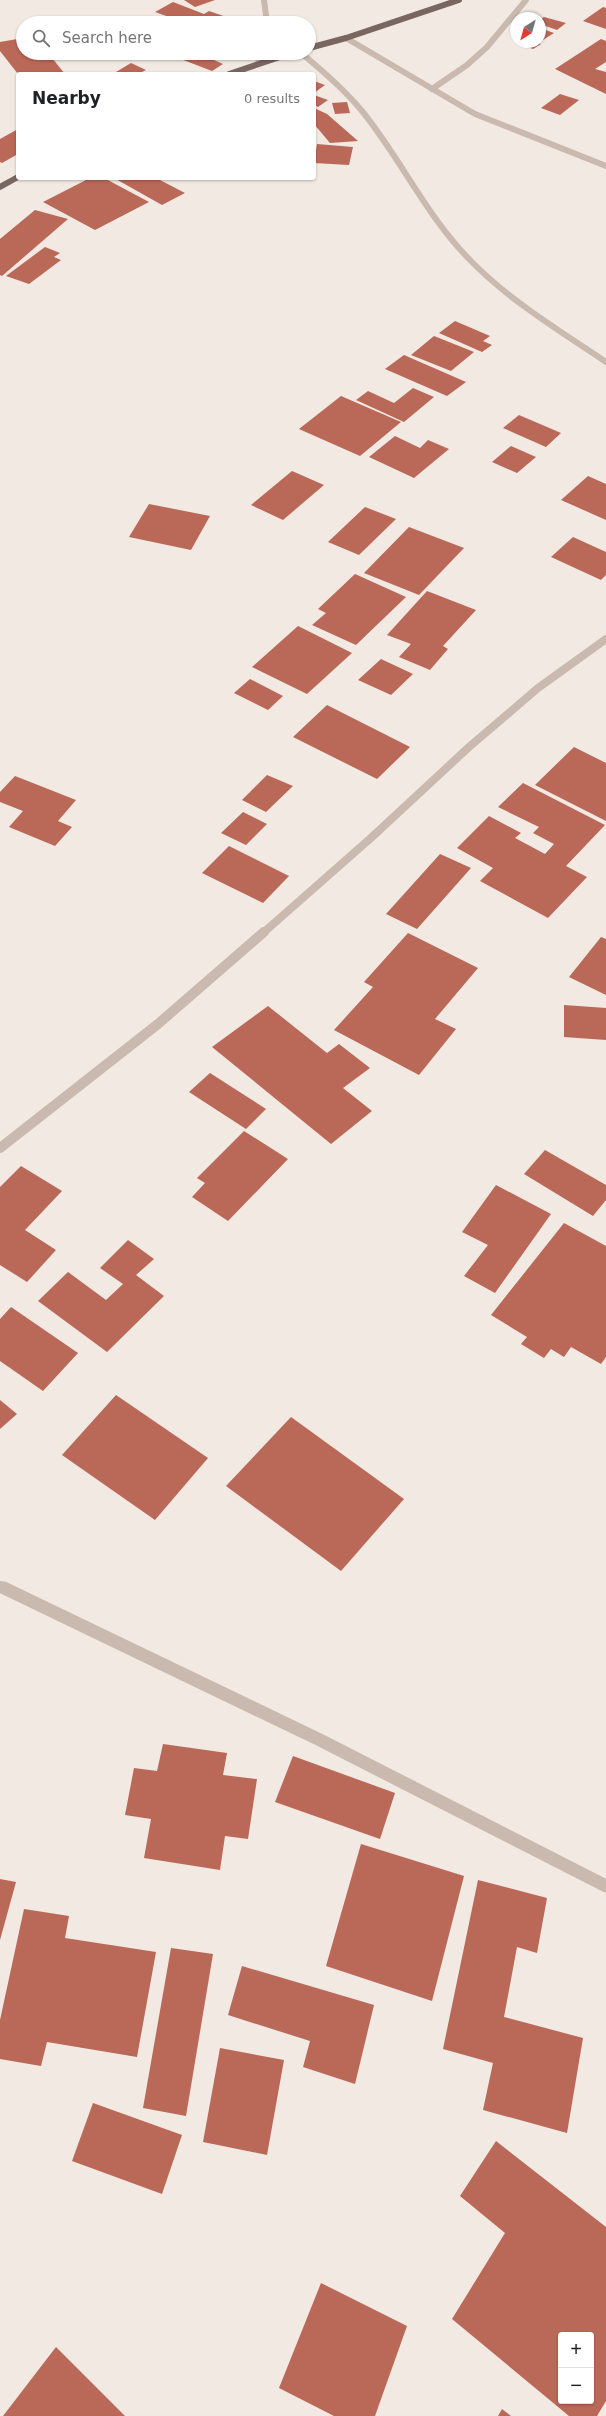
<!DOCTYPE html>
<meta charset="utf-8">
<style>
body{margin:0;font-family:"DejaVu Sans",sans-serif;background:#f6f6f6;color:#202124}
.controls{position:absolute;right:12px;bottom:12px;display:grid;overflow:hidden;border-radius:4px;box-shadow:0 1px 3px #0004}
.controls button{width:36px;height:36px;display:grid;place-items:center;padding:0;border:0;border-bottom:1px solid #e0e0e0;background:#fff;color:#202124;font:20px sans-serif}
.compass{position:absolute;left:510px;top:12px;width:36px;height:36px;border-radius:50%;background:#fff;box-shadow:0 1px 3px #0004;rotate:217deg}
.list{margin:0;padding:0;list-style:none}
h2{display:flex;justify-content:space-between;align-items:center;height:52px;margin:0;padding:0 16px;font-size:17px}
h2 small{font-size:13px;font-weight:400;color:#757577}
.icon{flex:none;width:22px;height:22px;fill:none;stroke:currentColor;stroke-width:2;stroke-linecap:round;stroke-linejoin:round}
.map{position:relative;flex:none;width:606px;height:2416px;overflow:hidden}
.search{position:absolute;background:#fff;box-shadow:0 1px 3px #0004;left:16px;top:16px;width:300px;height:44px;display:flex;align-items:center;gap:10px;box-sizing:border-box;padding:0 14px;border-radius:22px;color:#757577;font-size:15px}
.panel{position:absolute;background:#fff;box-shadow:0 1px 3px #0004;left:16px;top:72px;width:300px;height:108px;border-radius:4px}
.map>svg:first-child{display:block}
.building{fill:#ba6858;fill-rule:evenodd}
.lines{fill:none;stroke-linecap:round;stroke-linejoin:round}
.minor-far3{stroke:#c9b9af;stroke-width:6}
.minor-far2{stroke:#c9b9af;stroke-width:8}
.minor-far1{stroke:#c9b9af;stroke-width:10}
.minor{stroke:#c9b9af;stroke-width:13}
.major{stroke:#79665f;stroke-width:6}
</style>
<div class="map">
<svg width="606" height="2416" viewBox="0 0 606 2416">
<rect width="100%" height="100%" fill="#f1e9e2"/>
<g class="building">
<path d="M 184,0 L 215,0 L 195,7 Z"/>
<path d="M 173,2 L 204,14 L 209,11 L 235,20 L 239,18 L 252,23 L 186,23 L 155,12 Z"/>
<path d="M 603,7 L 606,8 L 606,29 L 583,21 Z"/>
<path d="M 544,17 L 566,23 L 557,30 L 540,24 L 540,20 Z"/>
<path d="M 540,28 L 554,33 L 543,40 L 540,39 Z"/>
<path d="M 23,38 L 23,53 L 48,53 L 65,74 L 18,74 L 0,51 L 0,42 Z"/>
<path d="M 601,39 L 606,41 L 606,62 L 595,69 L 606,72 L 606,94 L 555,69 Z"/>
<path d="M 515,42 L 537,42 L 541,44 L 533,49 Z"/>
<path d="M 165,53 L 226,53 L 214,60 L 223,64 L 212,71 Z"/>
<path d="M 131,63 L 146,70 L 138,74 L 122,74 L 116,72 Z"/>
<path d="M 314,81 L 325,85 L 314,93 Z"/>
<path d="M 560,94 L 579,100 L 560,115 L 541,108 Z"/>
<path d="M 314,95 L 328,100 L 318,107 L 314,105 Z"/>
<path d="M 347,102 L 350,113 L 335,114 L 332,103 Z"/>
<path d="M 314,108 L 327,114 L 358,141 L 330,143 L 314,124 Z"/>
<path d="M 18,129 L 18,154 L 2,163 L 0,162 L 0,139 Z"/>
<path d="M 317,144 L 353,147 L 349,165 L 314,163 Z"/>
<path d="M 90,178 L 104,178 L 149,202 L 95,230 L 43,202 Z"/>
<path d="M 114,178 L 156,178 L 185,193 L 162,205 Z"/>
<path d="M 35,210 L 68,219 L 2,276 L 0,275 L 0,239 Z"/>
<path d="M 45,247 L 60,253 L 54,257 L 61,260 L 29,284 L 6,276 Z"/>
<path d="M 455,321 L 490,336 L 483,341 L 492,345 L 482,352 L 439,333 Z"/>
<path d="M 434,336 L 474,352 L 451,371 L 411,355 Z"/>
<path d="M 404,355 L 466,382 L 447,396 L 385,369 Z"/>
<path d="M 413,388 L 434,397 L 404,422 L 356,400 L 368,391 L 394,403 Z"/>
<path d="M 341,396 L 401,422 L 360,456 L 299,429 Z"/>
<path d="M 519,415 L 561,433 L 546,447 L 503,428 Z"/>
<path d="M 395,436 L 420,448 L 428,440 L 449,449 L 414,478 L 369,457 Z"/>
<path d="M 511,446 L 536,457 L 517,473 L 492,462 Z"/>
<path d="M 292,471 L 324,485 L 283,520 L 251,505 Z"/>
<path d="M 588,476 L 606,484 L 606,520 L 561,500 Z"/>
<path d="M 149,504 L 210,516 L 191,550 L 129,537 Z"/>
<path d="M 365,507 L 396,519 L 359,555 L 328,542 Z"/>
<path d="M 409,527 L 464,548 L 419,595 L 364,573 Z"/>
<path d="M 573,537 L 606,552 L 606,575 L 601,580 L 551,557 Z"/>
<path d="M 355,574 L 406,597 L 356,645 L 312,625 L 326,613 L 318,609 Z"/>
<path d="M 427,591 L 476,610 L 443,646 L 448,649 L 430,670 L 399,657 L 411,644 L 387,635 Z"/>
<path d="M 298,626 L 352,653 L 307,694 L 252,667 Z"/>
<path d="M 381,659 L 413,674 L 391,695 L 358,680 Z"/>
<path d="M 250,679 L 283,696 L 268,710 L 234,693 Z"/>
<path d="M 327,705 L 410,747 L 377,779 L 293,737 Z"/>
<path d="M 574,747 L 606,763 L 606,821 L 535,785 Z"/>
<path d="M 267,775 L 293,786 L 266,812 L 242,800 Z"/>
<path d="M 15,776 L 76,800 L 58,821 L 72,827 L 55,846 L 9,827 L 23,811 L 0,802 L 0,792 Z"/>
<path d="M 523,783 L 605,825 L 566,866 L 587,877 L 548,918 L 480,881 L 493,868 L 457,848 L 489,816 L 521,833 L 515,838 L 545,854 L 554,844 L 533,833 L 539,827 L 498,807 Z"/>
<path d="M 243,812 L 267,824 L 246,845 L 221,833 Z"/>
<path d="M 229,846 L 289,876 L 263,903 L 202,873 Z"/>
<path d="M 440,854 L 471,868 L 417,929 L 386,914 Z"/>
<path d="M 408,933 L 478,968 L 435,1019 L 456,1029 L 419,1075 L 334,1030 L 373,987 L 364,982 Z"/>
<path d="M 601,937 L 606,939 L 606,995 L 569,977 Z"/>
<path d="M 564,1005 L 606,1008 L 606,1040 L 564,1037 Z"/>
<path d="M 268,1006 L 327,1053 L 339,1044 L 370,1068 L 343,1088 L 372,1111 L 331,1144 L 212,1047 Z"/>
<path d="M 210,1073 L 266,1109 L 246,1129 L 189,1092 Z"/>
<path d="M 244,1131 L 288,1159 L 228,1221 L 192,1197 L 205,1183 L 197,1178 Z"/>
<path d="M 545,1150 L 606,1185 L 606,1200 L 593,1216 L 524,1174 Z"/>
<path d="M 21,1166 L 62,1191 L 25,1230 L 56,1250 L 27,1282 L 0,1265 L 0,1187 Z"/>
<path d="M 496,1185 L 551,1214 L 495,1293 L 464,1276 L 488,1245 L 462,1232 Z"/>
<path d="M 564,1223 L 606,1246 L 606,1357 L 601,1364 L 571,1347 L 564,1357 L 551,1349 L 544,1358 L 521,1344 L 527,1337 L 491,1315 Z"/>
<path d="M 128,1240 L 154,1259 L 136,1275 L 164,1296 L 107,1352 L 38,1301 L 68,1272 L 106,1300 L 123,1284 L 100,1268 Z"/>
<path d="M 11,1307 L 78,1353 L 43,1391 L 0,1361 L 0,1319 Z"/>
<path d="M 116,1395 L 208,1458 L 155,1520 L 62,1455 Z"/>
<path d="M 0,1400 L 17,1414 L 0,1429 Z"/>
<path d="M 291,1417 L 404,1499 L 341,1571 L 226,1486 Z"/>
<path d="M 163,1744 L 227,1753 L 223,1775 L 257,1779 L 248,1839 L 225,1836 L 220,1870 L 144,1858 L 151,1819 L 125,1815 L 134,1768 L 157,1771 Z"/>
<path d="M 293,1756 L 395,1793 L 380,1839 L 275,1802 Z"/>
<path d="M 361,1844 L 464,1876 L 432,2001 L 326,1966 Z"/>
<path d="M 0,1879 L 16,1882 L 0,1940 Z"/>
<path d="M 478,1880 L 547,1898 L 537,1953 L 517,1947 L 504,2017 L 583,2038 L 567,2133 L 483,2110 L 493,2063 L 443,2049 Z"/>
<path d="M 24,1909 L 69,1916 L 65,1938 L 156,1952 L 137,2057 L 47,2042 L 41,2066 L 0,2059 L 0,2020 Z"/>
<path d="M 171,1948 L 213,1954 L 186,2116 L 143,2108 Z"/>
<path d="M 242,1966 L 374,2005 L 355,2084 L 303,2067 L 310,2041 L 228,2015 Z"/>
<path d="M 220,2048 L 284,2060 L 267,2155 L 203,2142 Z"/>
<path d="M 93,2103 L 182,2135 L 162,2194 L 72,2161 Z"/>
<path d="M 496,2141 L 606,2227 L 606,2401 L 597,2416 L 569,2416 L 452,2319 L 505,2233 L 460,2196 ZM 561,2335 L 591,2335 L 591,2401 L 561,2401 Z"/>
<path d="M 321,2283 L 407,2326 L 375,2416 L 334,2416 L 279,2388 Z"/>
<path d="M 56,2347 L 125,2416 L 3,2416 Z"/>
<path d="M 502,2409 L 511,2416 L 498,2416 Z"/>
</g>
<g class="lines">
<g class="minor-far3">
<path d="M 264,0 L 267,23"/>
<path d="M 346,38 L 475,114 L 606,166"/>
<path d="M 301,53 C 323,71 344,89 362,111 C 401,159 427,217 471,261 C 510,301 560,331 606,362"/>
<path d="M 258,64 L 260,53"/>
<path d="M 432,89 L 467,65 L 487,47 L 526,0"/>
</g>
<path class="minor-far2" d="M 263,933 L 372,837 L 469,747 L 538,688 L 606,639"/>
<g class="minor-far1">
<path d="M 0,1148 L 158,1024 L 264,932"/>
<path d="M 0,1586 L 6,1589"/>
</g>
<path class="minor" d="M 4,1588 L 320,1740 L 606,1886"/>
<g class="major">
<path d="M 309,48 L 346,38 L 459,0"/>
<path d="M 229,74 L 292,53"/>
<path d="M 0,187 L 18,177"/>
</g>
</g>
</svg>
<div class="controls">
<button>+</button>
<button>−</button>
</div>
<svg class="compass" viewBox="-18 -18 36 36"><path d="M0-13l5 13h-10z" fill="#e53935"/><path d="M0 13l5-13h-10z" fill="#757577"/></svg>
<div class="search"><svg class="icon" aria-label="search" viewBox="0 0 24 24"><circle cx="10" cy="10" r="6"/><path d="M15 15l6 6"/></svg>Search here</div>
<section class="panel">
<h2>Nearby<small>0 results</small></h2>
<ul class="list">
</ul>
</section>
</div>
